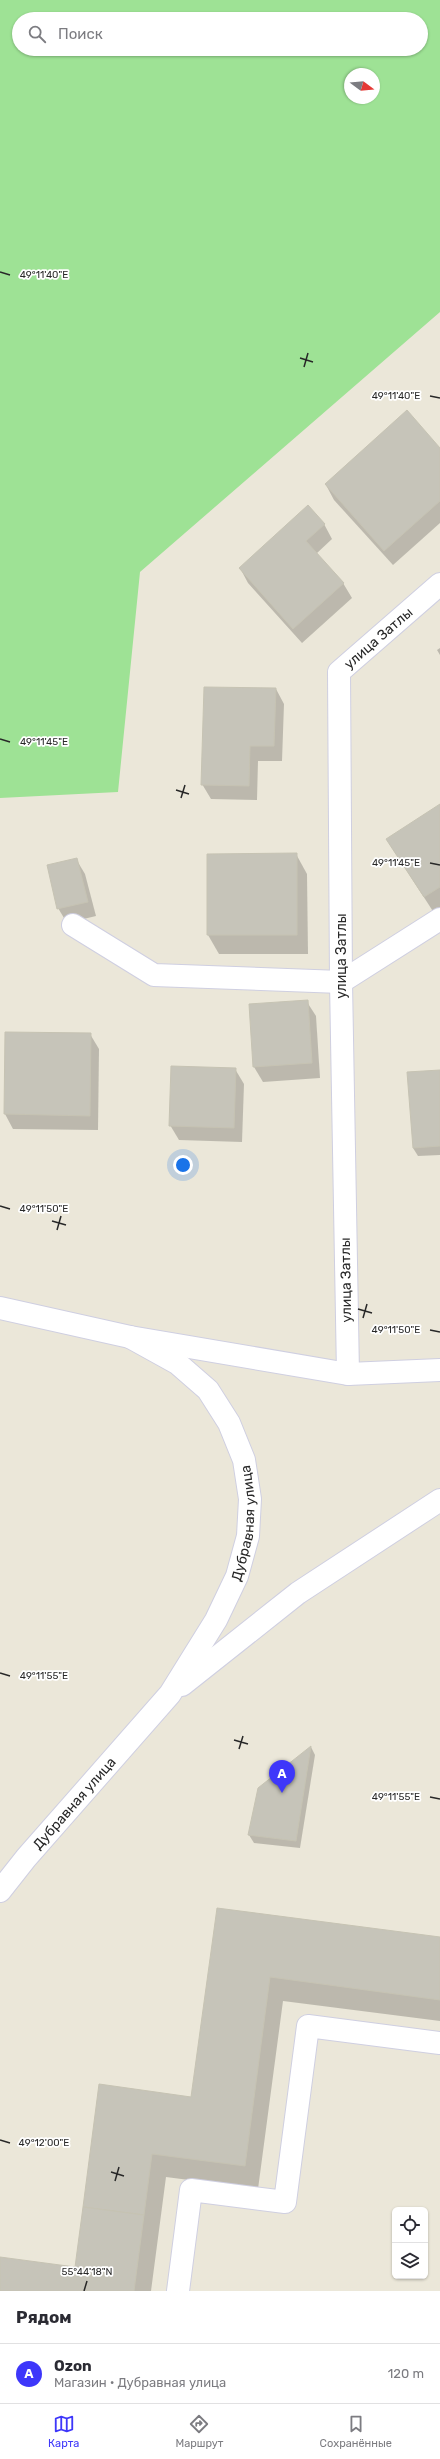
<!DOCTYPE html>
<html lang="ru">
<meta charset="utf-8">
<style>
body{margin:0;font-family:Rubik,sans-serif;background:#f2f2f3;color:#2b2b33}
.controls{position:absolute;right:12px;bottom:12px;display:grid;overflow:hidden;border-radius:6px;box-shadow:0 1px 3px #0004}
.controls button{width:36px;height:36px;display:grid;place-items:center;padding:0;border:0;border-bottom:1px solid #e1e1e2;background:#fff;color:#2b2b33;font:20px sans-serif}
.compass{position:absolute;left:344px;top:68px;width:36px;height:36px;border-radius:50%;background:#fff;box-shadow:0 1px 3px #0004;rotate:106deg}
.you{position:absolute;left:183px;top:1165px;width:14px;height:14px;margin:-10px;border:3px solid #fff;border-radius:50%;background:#1a73e8;box-shadow:0 0 0 6px #1a73e833}
.badge{display:grid;place-items:center;width:26px;height:26px;border-radius:50%;background:#3e37fa;color:#fff;font-size:13px;font-weight:700}
.pin{position:absolute;translate:-50% -33px;filter:drop-shadow(0 1px 2px #0008)}
.pin::after{content:'';position:absolute;top:21px;width:14px;height:12px;background:inherit;clip-path:polygon(0 0,100% 0,50% 100%)}
.list{margin:0;padding:0;list-style:none}
h2{display:flex;justify-content:space-between;align-items:center;height:52px;margin:0;padding:0 16px;font-size:17px}
h2 small{font-size:13px;font-weight:400;color:#7c7c81}
.list li{display:grid;grid-template-columns:26px 1fr auto;gap:12px;align-items:center;box-sizing:border-box;height:60px;padding:0 16px;border-top:1px solid #e1e1e2}
.list b{display:block;font-size:15px;white-space:nowrap}
.list p{margin:0;font-size:13px;white-space:nowrap;color:#7c7c81}
.list em{font-size:13px;font-style:normal;color:#7c7c81}
.icon{flex:none;width:22px;height:22px;fill:none;stroke:currentColor;stroke-width:2;stroke-linecap:round;stroke-linejoin:round}
.map{position:relative;flex:none;width:440px;height:2291px;overflow:hidden}
.search{position:absolute;background:#fff;box-shadow:0 1px 3px #0004;left:12px;right:12px;top:12px;height:44px;display:flex;align-items:center;gap:10px;box-sizing:border-box;padding:0 14px;border-radius:22px;color:#7c7c81;font-size:15px}
.sheet{height:112px;background:#fff}
nav{display:flex;justify-content:space-around;align-items:center;box-sizing:border-box;height:56px;border-top:1px solid #e1e1e2;background:#fff;font-size:11px;color:#7c7c81}
nav a{display:grid;justify-items:center;gap:2px}
nav .on{color:#3e37fa}
.map>svg:first-child{display:block}
.green{fill:#9ee295;fill-rule:evenodd}
.shadow{fill:#0003}
.building{fill:#c6c4b9;stroke:#c6c3b3}
.lines{fill:none;stroke-linecap:round;stroke-linejoin:round}
.minor-casing{stroke:#cfcfe1;stroke-width:24}
.minor{stroke:#fff;stroke-width:22}
.ticks{fill:none;stroke:#282828;stroke-width:1.5}
.labels{text-anchor:middle;dominant-baseline:central;stroke-width:3.5;stroke-linejoin:round;paint-order:stroke}
.street-label{font-size:14px;fill:#282828;stroke:#fff}
.ticks-label{font-size:10px;text-anchor:middle;fill:#282828;stroke:#fff;stroke-width:3.5;stroke-linejoin:round;paint-order:stroke}
</style>
<div class="map">
<svg width="440" height="2291" viewBox="0 0 440 2291">
<rect width="100%" height="100%" fill="#ebe7d9"/>
<path class="green" d="M 0,0 L 440,0 L 440,312 L 140,572 L 118,792 L 0,798 ZM 19,19 L 421,19 L 421,49 L 19,49 ZM 350,74 L 374,74 L 374,98 L 350,98 Z"/>
<g class="shadow">
<path d="M 440,449 L 440,523 L 393,565 L 334,500 L 326,485 Z"/>
<path d="M 324,524 L 332,539 L 316,554 L 343,583 L 352,598 L 302,643 L 248,583 L 240,568 Z"/>
<path d="M 440,648 L 440,655 L 437,650 Z"/>
<path d="M 276,689 L 284,704 L 282,761 L 258,761 L 257,800 L 211,799 L 202,784 Z"/>
<path d="M 440,805 L 440,913 L 436,916 L 387,840 Z"/>
<path d="M 296,854 L 307,874 L 308,954 L 219,954 L 208,935 Z"/>
<path d="M 76,859 L 85,874 L 96,916 L 67,923 L 58,908 Z"/>
<path d="M 307,1002 L 316,1016 L 320,1078 L 263,1082 L 254,1067 L 250,1005 Z"/>
<path d="M 6,1033 L 90,1034 L 99,1049 L 98,1130 L 13,1129 L 5,1114 Z"/>
<path d="M 235,1069 L 244,1084 L 242,1142 L 179,1140 L 170,1125 Z"/>
<path d="M 440,1071 L 440,1155 L 418,1156 L 413,1148 Z"/>
<path d="M 311,1747 L 315,1755 L 300,1848 L 254,1843 L 249,1835 L 259,1789 Z"/>
<path d="M 218,1909 L 440,1938 L 440,2021 L 283,2001 L 258,2189 L 166,2177 L 151,2291 L 0,2291 L 0,2258 L 76,2268 L 100,2085 L 192,2098 Z"/>
</g>
<g class="building">
<path d="M 407,410 L 440,448 L 440,501 L 384,551 L 325,484 Z"/>
<path d="M 308,505 L 325,524 L 306,541 L 344,583 L 293,629 L 239,568 Z"/>
<path d="M 204,687 L 276,688 L 274,746 L 250,746 L 249,786 L 201,785 Z"/>
<path d="M 440,804 L 440,887 L 424,897 L 386,839 Z"/>
<path d="M 297,853 L 297,935 L 207,935 L 207,854 Z"/>
<path d="M 77,858 L 88,902 L 57,909 L 47,865 Z"/>
<path d="M 308,1000 L 312,1063 L 253,1067 L 249,1004 Z"/>
<path d="M 5,1032 L 91,1033 L 90,1116 L 4,1114 Z"/>
<path d="M 171,1066 L 236,1068 L 234,1128 L 169,1126 Z"/>
<path d="M 440,1070 L 440,1146 L 413,1148 L 407,1072 Z"/>
<path d="M 311,1746 L 296,1841 L 248,1835 L 258,1788 Z"/>
<path d="M 217,1908 L 440,1937 L 440,2000 L 270,1977 L 245,2166 L 152,2154 L 144,2215 L 83,2207 L 99,2084 L 191,2097 Z"/>
<path d="M 83,2207 L 144,2215 L 134,2291 L 0,2291 L 0,2257 L 75,2267 Z"/>
</g>
<g class="lines">
<defs>
<g id="minor">
<path d="M 73,925 L 154,975 L 341,982 L 440,919"/>
<path d="M 0,1308 L 130,1337 L 348,1374 L 440,1370"/>
<path id="s1" d="M 348,1374 L 341,982 L 339,672 L 440,584"/>
<path d="M 182,1685 L 298,1593 L 440,1500"/>
<path id="s2" d="M 0,1891 L 26,1858 L 170,1694 L 216,1620 L 237,1576 L 248,1536 L 250,1499 L 244,1460 L 229,1423 L 208,1390 L 177,1363 L 130,1337"/>
<path d="M 178,2291 L 191,2190 L 285,2202 L 308,2026 L 440,2043"/>
</g>
</defs>
<use href="#minor" class="minor-casing"/>
<use href="#minor" class="minor"/>
</g>
<path class="ticks" d="M 0,272 L 10,275M 300,358 L 313,362M 304,367 L 308,353M 430,396 L 440,398M 0,739 L 10,742M 176,790 L 189,794M 181,798 L 185,785M 430,863 L 440,865M 0,1206 L 10,1209M 52,1221 L 66,1225M 57,1230 L 61,1216M 358,1309 L 372,1313M 363,1318 L 367,1304M 430,1330 L 440,1332M 0,1673 L 10,1676M 234,1740 L 248,1744M 239,1749 L 243,1736M 430,1797 L 440,1799M 0,2140 L 10,2143M 111,2172 L 124,2176M 115,2181 L 119,2167M 84,2291 L 87,2281"/>
<g class="labels">
<g class="street-label">
<text stroke="none"><textPath href="#s1" startOffset="754">улица Затлы</textPath></text>
<text transform="translate(341 956) rotate(-90)">улица Затлы</text>
<text transform="translate(346 1280) rotate(-91)">улица Затлы</text>
<text stroke="none"><textPath href="#s2" startOffset="450">Дубравная улица</textPath></text>
<text stroke="none"><textPath href="#s2" startOffset="115">Дубравная улица</textPath></text>
</g>
</g>
<g class="ticks-label">
<text x="44" y="278">49°11'40"E</text>
<text x="396" y="399">49°11'40"E</text>
<text x="44" y="745">49°11'45"E</text>
<text x="396" y="866">49°11'45"E</text>
<text x="44" y="1212">49°11'50"E</text>
<text x="396" y="1333">49°11'50"E</text>
<text x="44" y="1679">49°11'55"E</text>
<text x="396" y="1800">49°11'55"E</text>
<text x="44" y="2146">49°12'00"E</text>
<text x="87" y="2275">55°44'18"N</text>
</g>
</svg>
<div class="controls">
<button><svg class="icon" aria-label="locate" viewBox="0 0 24 24"><circle cx="12" cy="12" r="6"/><path d="M12 2v4M12 18v4M2 12h4M18 12h4"/></svg></button>
<button><svg class="icon" aria-label="layers" viewBox="0 0 24 24"><path d="M12 4l9 5-9 5-9-5zM3 14l9 5 9-5"/></svg></button>
</div>
<svg class="compass" viewBox="-18 -18 36 36"><path d="M0-13l5 13h-10z" fill="#e53935"/><path d="M0 13l5-13h-10z" fill="#7c7c81"/></svg>
<div class="you"></div>
<div class="pin badge" style="left:282px;top:1793px">A</div>
<div class="search"><svg class="icon" aria-label="search" viewBox="0 0 24 24"><circle cx="10" cy="10" r="6"/><path d="M15 15l6 6"/></svg>Поиск</div>
</div>
<section class="sheet">
<h2>Рядом<small></small></h2>
<ul class="list">
<li><span class="badge">A</span><div><b>Ozon</b><p>Магазин · Дубравная улица</p></div><em>120 m</em></li>
</ul>
</section>
<nav>
<a class="on"><svg class="icon" aria-label="map" viewBox="0 0 24 24"><path d="M3 6l6-2 6 2 6-2v14l-6 2-6-2-6 2zM9 4v14M15 6v14"/></svg>Карта</a>
<a><svg class="icon" aria-label="directions" viewBox="0 0 24 24"><path d="M12 3l9 9-9 9-9-9zM9 14v-3h6M13 9l2 2-2 2"/></svg>Маршрут</a>
<a><svg class="icon" aria-label="saved" viewBox="0 0 24 24"><path d="M7 4h10v16l-5-4-5 4z"/></svg>Сохранённые</a>
</nav>
